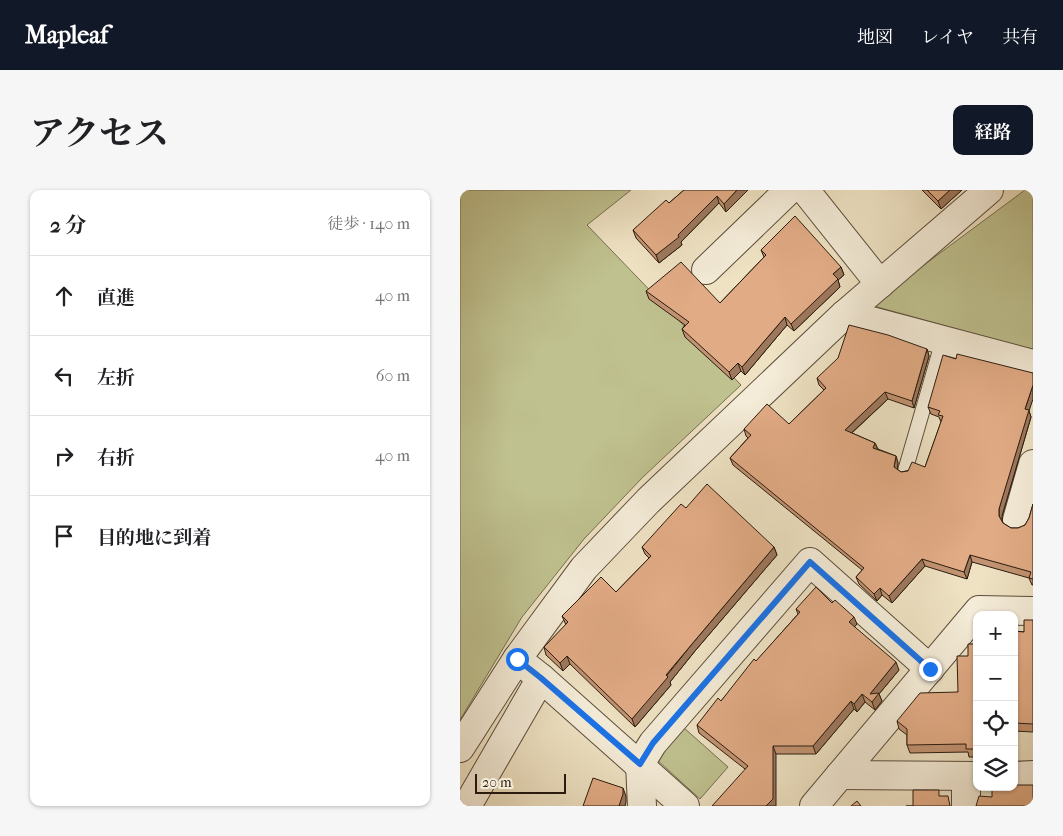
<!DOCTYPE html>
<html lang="ja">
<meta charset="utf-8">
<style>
body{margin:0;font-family:"IM FELL French Canon","Noto Serif JP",serif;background:#f6f6f6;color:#202124}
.controls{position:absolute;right:15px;bottom:15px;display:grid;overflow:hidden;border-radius:10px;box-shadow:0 1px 4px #0004}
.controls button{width:45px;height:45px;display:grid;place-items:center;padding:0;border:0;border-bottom:1px solid #e0e0e0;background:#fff;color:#202124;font:25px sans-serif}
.scale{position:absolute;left:15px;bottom:12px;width:91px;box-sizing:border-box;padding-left:5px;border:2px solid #2b1c0f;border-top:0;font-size:14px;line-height:18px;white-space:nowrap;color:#2b1c0f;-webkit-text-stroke:4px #f4ecd8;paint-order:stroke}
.stop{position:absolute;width:15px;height:15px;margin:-11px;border:4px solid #1a73e8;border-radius:50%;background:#fff}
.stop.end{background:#1a73e8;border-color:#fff;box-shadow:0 1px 5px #0008}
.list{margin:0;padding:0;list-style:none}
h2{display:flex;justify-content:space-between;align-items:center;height:65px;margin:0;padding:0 20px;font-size:21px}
h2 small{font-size:16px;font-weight:400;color:#757577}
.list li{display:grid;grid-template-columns:32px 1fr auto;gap:15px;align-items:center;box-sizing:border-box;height:80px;padding:0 20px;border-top:1px solid #e0e0e0}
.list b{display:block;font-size:19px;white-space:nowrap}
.list em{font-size:16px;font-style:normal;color:#757577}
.icon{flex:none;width:28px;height:28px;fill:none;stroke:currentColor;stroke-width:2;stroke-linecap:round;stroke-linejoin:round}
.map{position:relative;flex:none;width:573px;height:616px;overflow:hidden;border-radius:10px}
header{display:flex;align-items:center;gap:30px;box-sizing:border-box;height:70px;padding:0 25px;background:#111827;color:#fff}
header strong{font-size:24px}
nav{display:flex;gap:28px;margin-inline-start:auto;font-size:18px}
.intro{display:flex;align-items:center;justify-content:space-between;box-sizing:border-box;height:120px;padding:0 30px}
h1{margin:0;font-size:35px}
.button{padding:12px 22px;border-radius:10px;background:#111827;color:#fff;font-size:18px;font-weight:700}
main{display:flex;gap:30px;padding:0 30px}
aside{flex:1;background:#fff;border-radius:10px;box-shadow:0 1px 4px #0004}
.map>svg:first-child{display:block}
.green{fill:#bfc18f;stroke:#756e4f}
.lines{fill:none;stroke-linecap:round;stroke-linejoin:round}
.lane-casing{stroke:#5c4e3c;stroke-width:16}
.street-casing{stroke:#5c4e3c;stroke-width:30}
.lane{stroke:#f4ecd8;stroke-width:14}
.street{stroke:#f4ecd8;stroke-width:28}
.wall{fill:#c29372;stroke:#2b1c0f}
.shaded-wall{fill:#9e785d;stroke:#2b1c0f}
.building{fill:#e1ab85;stroke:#2b1c0f}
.route{stroke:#1a73e8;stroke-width:6}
</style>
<header>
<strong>Mapleaf</strong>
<nav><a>地図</a><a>レイヤ</a><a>共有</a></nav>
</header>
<div class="intro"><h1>アクセス</h1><a class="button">経路</a></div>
<main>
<aside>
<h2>2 分<small>徒歩 · 140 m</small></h2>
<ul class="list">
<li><svg class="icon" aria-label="ahead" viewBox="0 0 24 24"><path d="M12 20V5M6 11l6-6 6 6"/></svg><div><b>直進</b></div><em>40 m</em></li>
<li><svg class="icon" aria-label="left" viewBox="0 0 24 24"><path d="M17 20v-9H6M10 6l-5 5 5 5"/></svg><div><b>左折</b></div><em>60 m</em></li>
<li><svg class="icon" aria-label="right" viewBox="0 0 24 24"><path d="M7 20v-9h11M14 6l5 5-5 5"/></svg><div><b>右折</b></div><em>40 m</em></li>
<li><svg class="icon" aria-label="arrive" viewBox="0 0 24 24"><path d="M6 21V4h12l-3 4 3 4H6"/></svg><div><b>目的地に到着</b></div></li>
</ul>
</aside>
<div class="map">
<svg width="573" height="616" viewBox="0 0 573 616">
<rect width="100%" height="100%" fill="#eee2c3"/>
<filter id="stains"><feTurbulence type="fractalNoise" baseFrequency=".004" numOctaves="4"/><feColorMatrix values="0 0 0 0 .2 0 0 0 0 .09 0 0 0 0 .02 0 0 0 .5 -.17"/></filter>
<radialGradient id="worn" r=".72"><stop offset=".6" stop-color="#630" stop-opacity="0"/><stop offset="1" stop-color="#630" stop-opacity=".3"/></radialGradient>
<g class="green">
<path d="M 0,0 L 171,0 L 127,35 L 281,195 L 183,287 L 124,349 L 62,427 L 0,530 Z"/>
<path d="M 565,0 L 573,0 L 573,160 L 410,115 Z"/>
<path d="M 223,537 L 268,577 L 240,609 L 195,568 Z"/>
</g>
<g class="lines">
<defs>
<path id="lane" d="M 445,281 L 483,150"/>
<g id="street">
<path d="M 345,0 L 420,94"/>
<path d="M 246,80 L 329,0"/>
<path d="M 385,124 L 573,174"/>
<path d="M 557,330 L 573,274"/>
<path d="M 57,469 L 124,378 L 188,311 L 385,124 L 529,0"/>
<path d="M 0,558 L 57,469 L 81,488 L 225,616"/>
<path d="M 380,585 L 517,586"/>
<path d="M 506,586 L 506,616"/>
<path d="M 554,586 L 573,585"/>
<path d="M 7,616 L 81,488"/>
<path d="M 182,616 L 180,574 L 193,553 L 350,372 L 470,479"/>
<path d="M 354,616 L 519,420 L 573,421"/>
</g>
</defs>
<use href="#lane" class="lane-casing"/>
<use href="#street" class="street-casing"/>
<use href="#lane" class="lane"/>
<use href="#street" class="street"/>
</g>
<g class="wall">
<path d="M 224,0 L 288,0 L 266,22 L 259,13 L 221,52 L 222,55 L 199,73 L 176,48 L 173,40 L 209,13 Z"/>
<path d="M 462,0 L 502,0 L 481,19 Z"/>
<path d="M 301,60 L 381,77 L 384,85 L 378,90 L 380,97 L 334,141 L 327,135 L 285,185 L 281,181 L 272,190 L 225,147 L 222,139 L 225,135 L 189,109 L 186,101 L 260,113 L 304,67 Z"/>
<path d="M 467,159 L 469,166 L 454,218 L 428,209 L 392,243 L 415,253 L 418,259 L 436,266 L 438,273 L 437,279 L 441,282 L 465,277 L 481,232 L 479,227 L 471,224 L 468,217 L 569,221 L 571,227 L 542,326 L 542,331 L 543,333 L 551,338 L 558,338 L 565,335 L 569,328 L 573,314 L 573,395 L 572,395 L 569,388 L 512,372 L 507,389 L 465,376 L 432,413 L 422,405 L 417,411 L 399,394 L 396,387 L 402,380 L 273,275 L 270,268 L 288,248 L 286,246 L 284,239 L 329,234 L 364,200 L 359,195 L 357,188 Z"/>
<path d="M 226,318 L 314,357 L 317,365 L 235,461 L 210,492 L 211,495 L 175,537 L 110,474 L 103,481 L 86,465 L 84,457 L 106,435 L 102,426 L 156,402 L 189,368 L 185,364 L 182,357 Z"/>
<path d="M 372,413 L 397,434 L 394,437 L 439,480 L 419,504 L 422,511 L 415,520 L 405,512 L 397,522 L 394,519 L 356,564 L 316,564 L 285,579 L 239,543 L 237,535 L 261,511 L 338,424 L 336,419 Z"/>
<path d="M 573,430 L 573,542 L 554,541 L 554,441 L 564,442 Z"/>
<path d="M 517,454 L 517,567 L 509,567 L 508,562 L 450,563 L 447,555 L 447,545 L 439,539 L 437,531 L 498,502 L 508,466 Z"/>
</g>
<g class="shaded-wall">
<path d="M 277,0 L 288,0 L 266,22 L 264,14 Z"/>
<path d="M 490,0 L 502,0 L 481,19 L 478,11 Z"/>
<path d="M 257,6 L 259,13 L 221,52 L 222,55 L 199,73 L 196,65 L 218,45 Z"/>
<path d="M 381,77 L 384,85 L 378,90 L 380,97 L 334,141 L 331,134 L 373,84 Z"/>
<path d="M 325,127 L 327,135 L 285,185 L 282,177 Z"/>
<path d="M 467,159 L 469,166 L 454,218 L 452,211 Z"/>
<path d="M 278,173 L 281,181 L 272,190 L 269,182 Z"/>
<path d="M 573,195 L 573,209 L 569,221 L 571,227 L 542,326 L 542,333 L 539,326 L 539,319 L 565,219 Z"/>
<path d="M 425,202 L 428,209 L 387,247 L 385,240 Z"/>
<path d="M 415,253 L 418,260 L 413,258 Z"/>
<path d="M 436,266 L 438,273 L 437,284 L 434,277 Z"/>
<path d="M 314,357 L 317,365 L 235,461 L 210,492 L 211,495 L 175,537 L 172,529 L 232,454 Z"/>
<path d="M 510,365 L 512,372 L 507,389 L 504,382 Z"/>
<path d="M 462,369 L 465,376 L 432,413 L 429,406 Z"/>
<path d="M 420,398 L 422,405 L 417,411 L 414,404 Z"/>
<path d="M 394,427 L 397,434 L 392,440 L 389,432 Z"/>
<path d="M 107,466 L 110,474 L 103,481 L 100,473 Z"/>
<path d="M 436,472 L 439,480 L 419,504 L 422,511 L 415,520 L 412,512 L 410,504 Z"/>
<path d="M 402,504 L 405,512 L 397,522 L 394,514 Z"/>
<path d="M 391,511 L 394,519 L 356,564 L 353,556 Z"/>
<path d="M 313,556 L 316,564 L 316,616 L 306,616 Z"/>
<path d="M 163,598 L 166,606 L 166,612 L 165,616 L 159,616 Z"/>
</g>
<g class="building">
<path d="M 224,0 L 277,0 L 264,14 L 257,6 L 218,45 L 219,47 L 196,65 L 173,40 L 206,10 L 209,13 Z"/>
<path d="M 467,0 L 490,0 L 478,11 Z"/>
<path d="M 335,26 L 381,77 L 373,84 L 378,89 L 331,134 L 325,127 L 282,177 L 278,173 L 269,182 L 222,139 L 229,132 L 186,101 L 221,72 L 260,113 L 306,65 L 301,60 Z"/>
<path d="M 389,135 L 428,145 L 467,159 L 452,211 L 425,202 L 385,240 L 415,253 L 413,258 L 436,266 L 434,277 L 441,282 L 448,281 L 452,272 L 465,277 L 483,226 L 478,225 L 480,221 L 468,217 L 483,165 L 496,169 L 497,164 L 573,183 L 573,195 L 565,219 L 569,220 L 539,319 L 539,326 L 543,333 L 551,338 L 558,338 L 565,335 L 569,328 L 573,314 L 573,389 L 569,388 L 571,382 L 510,365 L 504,382 L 462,369 L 429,406 L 420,398 L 414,404 L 396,387 L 404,378 L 270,268 L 291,245 L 284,239 L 307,214 L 329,234 L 366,198 L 357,188 L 378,168 Z"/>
<path d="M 247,294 L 314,357 L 232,454 L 206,485 L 208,487 L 172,529 L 107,466 L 100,473 L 84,457 L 108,432 L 102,426 L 141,387 L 156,402 L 191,366 L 182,357 L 221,314 L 226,318 Z"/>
<path d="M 356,397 L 372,413 L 375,410 L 394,427 L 389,432 L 436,472 L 410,504 L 419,503 L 412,512 L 402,504 L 394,514 L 391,511 L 353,556 L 313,556 L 313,609 L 306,616 L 252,616 L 288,576 L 237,535 L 258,508 L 261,511 L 294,469 L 296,471 L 340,422 L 336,419 Z"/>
<path d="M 564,430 L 573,430 L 573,534 L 554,533 L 554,441 L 564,442 Z"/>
<path d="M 508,454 L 517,454 L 517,559 L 506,559 L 506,554 L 447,555 L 447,539 L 437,531 L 460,503 L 498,502 L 497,466 L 508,466 Z"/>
<path d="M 133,588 L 163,598 L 163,604 L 159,616 L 123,616 Z"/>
<path d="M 554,595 L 573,595 L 573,616 L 516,616 L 519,606 L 532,607 L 532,597 L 554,597 Z"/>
<path d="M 453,600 L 479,600 L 479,606 L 488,606 L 490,616 L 446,616 L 453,616 Z"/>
<path d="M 397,611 L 401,616 L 391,616 Z"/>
</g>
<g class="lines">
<path class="route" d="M 57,469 L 81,488 L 180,574 L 193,553 L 350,372 L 470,479"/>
</g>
<rect width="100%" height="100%" filter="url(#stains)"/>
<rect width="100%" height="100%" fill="url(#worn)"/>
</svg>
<div class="controls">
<button>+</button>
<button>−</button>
<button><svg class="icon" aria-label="locate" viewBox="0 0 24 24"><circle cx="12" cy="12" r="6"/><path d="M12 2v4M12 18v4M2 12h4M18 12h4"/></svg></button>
<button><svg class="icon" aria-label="layers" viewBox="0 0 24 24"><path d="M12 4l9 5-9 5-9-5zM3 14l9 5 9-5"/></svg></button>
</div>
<div class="scale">20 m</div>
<div class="stop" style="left:57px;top:469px"></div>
<div class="stop end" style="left:470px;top:479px"></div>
</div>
</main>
